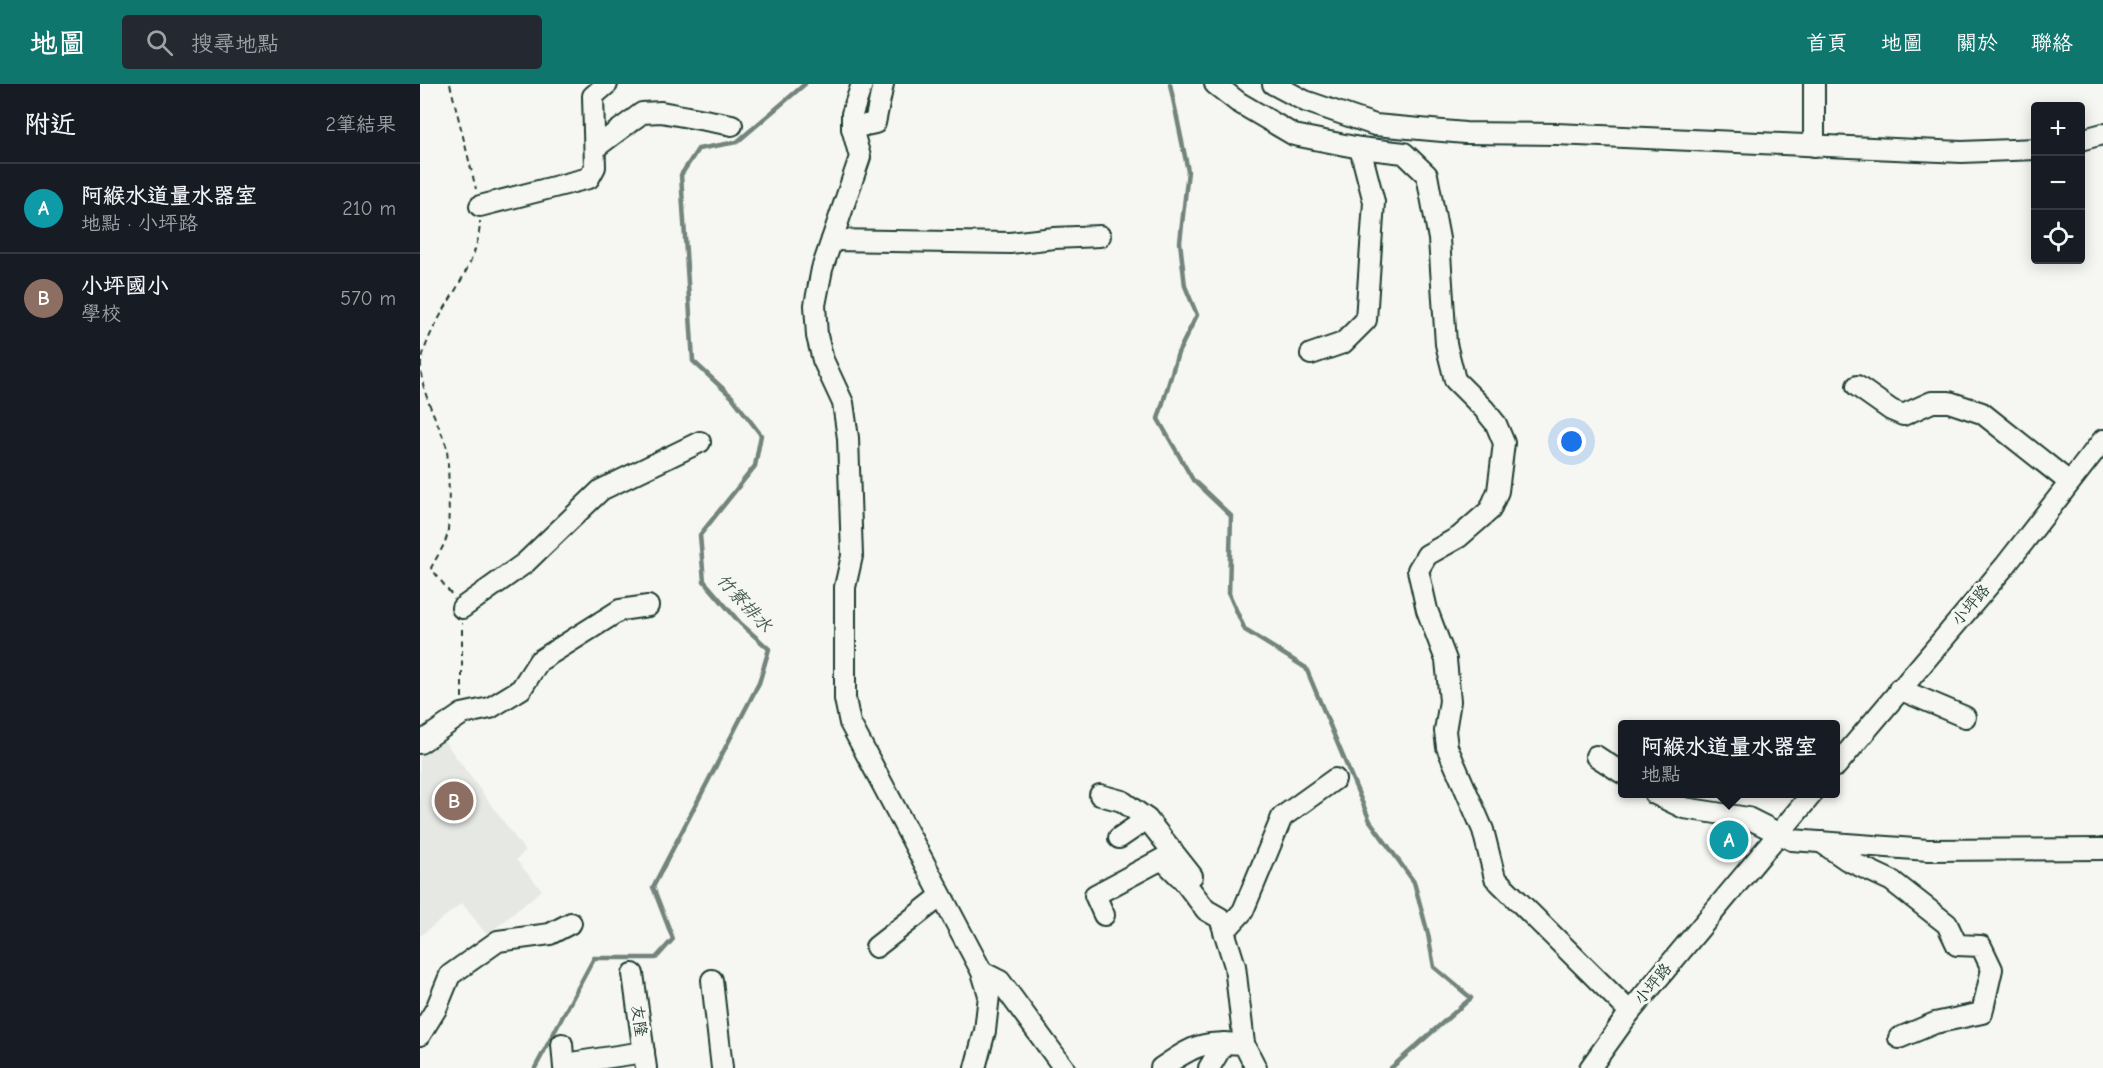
<!DOCTYPE html>
<html lang="zh-TW">
<meta charset="utf-8">
<style>
body{margin:0;font-family:"Comic Neue","LXGW WenKai TC",sans-serif;background:#242831;color:#f1f3f6}
.controls{position:absolute;right:18px;top:18px;display:grid;overflow:hidden;border-radius:6px;box-shadow:0 3px 15px #0003}
.controls button{width:54px;height:54px;display:grid;place-items:center;padding:0;border:0;border-bottom:2px solid #363941;background:#171b24;color:#f1f3f6;font:30px sans-serif}
.you{position:absolute;left:1152px;top:358px;width:21px;height:21px;margin:-15px;border:4px solid #fff;border-radius:50%;background:#1a73e8;box-shadow:0 0 0 9px #1a73e833}
.badge{display:grid;place-items:center;width:39px;height:39px;border-radius:50%;background:#0f766e;color:#fff;font-size:20px;font-weight:700}
.pin{position:absolute;translate:-50% -50%;border:3px solid #fff;box-shadow:0 2px 6px #0006}
.popup{position:absolute;left:1198px;top:636px;width:222px;height:78px;box-sizing:border-box;display:grid;place-content:center;border-radius:6px;background:#171b24;filter:drop-shadow(0 2px 4px #0005);font-size:20px;white-space:nowrap;color:#9ea1a6}
.popup b{font-size:22px;color:#f1f3f6}
.popup::after{content:'';position:absolute;left:50%;top:100%;margin-left:-12px;border:12px solid transparent;border-top-color:#171b24}
.list{margin:0;padding:0;list-style:none}
h2{display:flex;justify-content:space-between;align-items:center;height:78px;margin:0;padding:0 24px;font-size:26px}
h2 small{font-size:20px;font-weight:400;color:#9ea1a6}
.list li{display:grid;grid-template-columns:39px 1fr auto;gap:18px;align-items:center;box-sizing:border-box;height:90px;padding:0 24px;border-top:2px solid #363941}
.list b{display:block;font-size:22px;white-space:nowrap}
.list p{margin:0;font-size:20px;white-space:nowrap;color:#9ea1a6}
.list em{font-size:20px;font-style:normal;color:#9ea1a6}
.icon{flex:none;width:33px;height:33px;fill:none;stroke:currentColor;stroke-width:2;stroke-linecap:round;stroke-linejoin:round}
.map{position:relative;flex:none;width:1683px;height:984px;overflow:hidden}
header{display:flex;align-items:center;gap:36px;box-sizing:border-box;height:84px;padding:0 30px;background:#0f766e;color:#fff}
header strong{font-size:28px}
nav{display:flex;gap:33px;margin-inline-start:auto;font-size:21px}
.search{width:420px;height:54px;background:#242831;display:flex;align-items:center;gap:15px;box-sizing:border-box;padding:0 21px;border-radius:6px;color:#9ea1a6;font-size:22px}
main{display:flex}
aside{flex:1;background:#171b24}
.map>svg:first-child{display:block}
.built{fill:#e6e8e4}
.lines{fill:none;stroke-linecap:round;stroke-linejoin:round}
.stream{stroke:#72847d;stroke-width:4.5}
.minor-casing{stroke:#1f3d34;stroke-width:24}
.path{stroke:#1f3d34;stroke-width:2;stroke-dasharray:6 4.5;stroke-linecap:butt}
.minor{stroke:#f6f6f2;stroke-width:20}
.labels{text-anchor:middle;dominant-baseline:central;stroke-width:6;stroke-linejoin:round;paint-order:stroke}
.street-label{font-size:16px;fill:#1f3d34;stroke:#f6f6f2}
.water-label{font-size:18px;font-style:italic;fill:#425a52;stroke:#f6f6f2}
</style>
<header>
<strong>地圖</strong>
<div class="search"><svg class="icon" aria-label="search" viewBox="0 0 24 24"><circle cx="10" cy="10" r="6"/><path d="M15 15l6 6"/></svg>搜尋地點</div>
<nav><a>首頁</a><a>地圖</a><a>關於</a><a>聯絡</a></nav>
</header>
<main>
<aside>
<h2>附近<small>2筆結果</small></h2>
<ul class="list">
<li><span class="badge" style="background:#0f9aa8">A</span><div><b>阿緱水道量水器室</b><p>地點 · 小坪路</p></div><em>210 m</em></li>
<li><span class="badge" style="background:#8d6e63">B</span><div><b>小坪國小</b><p>學校</p></div><em>570 m</em></li>
</ul>
</aside>
<div class="map">
<svg width="1683" height="984" viewBox="0 0 1683 984">
<rect width="100%" height="100%" fill="#f6f6f2"/>
<filter id="ink" filterUnits="userSpaceOnUse"><feTurbulence type="fractalNoise" baseFrequency=".0167" numOctaves="2"/><feDisplacementMap in="SourceGraphic" scale="12" xChannelSelector="R" yChannelSelector="G"/><feConvolveMatrix kernelMatrix="1 2 1 2 8 2 1 2 1" color-interpolation-filters="sRGB"/></filter>
<g filter="url(#ink)">
<path class="built" d="M 19,650 L 105,767 L 96,776 L 122,806 L 67,851 L 42,819 L 0,852 L 0,667 Z"/>
<g class="lines">
<g class="stream">
<path d="M 750,0 L 768,87 L 760,158 L 765,202 L 777,231 L 758,269 L 738,335 L 773,396 L 811,432 L 809,510 L 825,546 L 886,584 L 950,737 L 994,798 L 1008,850 L 1014,883 L 1051,914 L 971,984"/>
<path d="M 115,984 L 174,874 L 236,874 L 253,855 L 233,803 L 339,599 L 349,565 L 320,539 L 284,497 L 280,451 L 335,382 L 341,351 L 312,313 L 273,277 L 261,91 L 278,65 L 317,58 L 385,0"/>
</g>
<defs>
<g id="minor">
<path d="M 442,0 L 432,30 L 432,44 L 440,73 L 402,185 L 395,221 L 397,252 L 403,276 L 423,319 L 428,354 L 432,472 L 425,503 L 425,615 L 430,639 L 562,888 L 569,911 L 565,947 L 555,984"/>
<path d="M 795,0 L 818,18 L 874,51 L 940,64 L 984,69 L 1007,91 L 1019,155 L 1026,260 L 1035,296 L 1064,325 L 1076,340 L 1084,359 L 1078,407 L 1070,426 L 1039,453 L 1007,471 L 998,486 L 1007,526 L 1026,576 L 1030,617 L 1025,647 L 1027,663 L 1063,746 L 1075,794 L 1210,928"/>
<path d="M 853,0 L 885,17 L 955,41 L 1045,49 L 1136,50 L 1542,68 L 1616,65"/>
<path d="M 432,44 L 455,39 L 463,0"/>
<path d="M 1660,56 L 1683,50"/>
<path d="M 1394,62 L 1394,0"/>
<path d="M 175,64 L 222,29 L 241,28 L 312,41"/>
<path d="M 60,122 L 169,94 L 175,83 L 173,12 L 187,0"/>
<path d="M 412,156 L 590,159 L 634,154 L 680,152"/>
<path d="M 891,270 L 923,259 L 946,236 L 954,118 L 940,64"/>
<path d="M 1437,302 L 1471,326 L 1483,331 L 1512,318 L 1529,318 L 1562,329 L 1649,398"/>
<path d="M 42,524 L 105,479 L 181,406 L 280,358"/>
<path d="M 1479,605 L 1545,633"/>
<path d="M 0,659 L 42,630 L 70,624 L 101,605 L 119,577 L 200,526 L 228,522"/>
<path d="M 1176,672 L 1202,689"/>
<path d="M 1416,682 L 1585,482 L 1683,356"/>
<path d="M 1235,710 L 1264,724 L 1328,734 L 1372,756 L 1508,766 L 1683,765"/>
<path d="M 680,711 L 702,717 L 727,735 L 772,792"/>
<path d="M 699,754 L 727,735"/>
<path d="M 1401,758 L 1427,776 L 1472,797 L 1527,840 L 1537,861 L 1561,862 L 1572,885 L 1562,929 L 1515,939 L 1479,954"/>
<path d="M 684,831 L 675,811 L 742,775 L 763,796 L 786,826 L 800,834 L 815,882 L 824,960"/>
<path d="M 804,848 L 823,827 L 862,733 L 915,695"/>
<path d="M 456,863 L 521,812"/>
<path d="M 562,888 L 580,897 L 644,984"/>
<path d="M 213,890 L 226,984"/>
<path d="M 292,896 L 302,984"/>
<path d="M 0,951 L 16,925 L 30,891 L 78,857 L 130,850 L 151,839"/>
<path d="M 142,960 L 144,984"/>
<path d="M 144,980 L 224,968"/>
<path d="M 741,984 C 775,961 782,957 824,960 L 836,984"/>
<path d="M 789,984 L 804,959"/>
<path d="M 1170,984 L 1210,928 L 1392,710"/>
</g>
</defs>
<use href="#minor" class="minor-casing"/>
<g class="path">
<path d="M 30,0 L 56,105"/>
<path d="M 31,510 L 11,484 C 16,474 24,463 27,452 C 30,444 29,369 26,361 C 17,334 0,309 1,279 C 10,230 59,190 60,137"/>
<path d="M 42,614 L 42,539"/>
</g>
<use href="#minor" class="minor"/>
</g>
</g>
<g class="labels">
<g class="street-label">
<text transform="translate(1551 521) rotate(-49)">小坪路</text>
<text transform="translate(1233 900) rotate(-50)">小坪路</text>
<text transform="translate(219 937) rotate(82)">友隆</text>
</g>
<g class="water-label">
<text transform="translate(324 519) rotate(47)">竹寮排水</text>
</g>
</g>
</svg>
<div class="controls">
<button>+</button>
<button>−</button>
<button><svg class="icon" aria-label="locate" viewBox="0 0 24 24"><circle cx="12" cy="12" r="6"/><path d="M12 2v4M12 18v4M2 12h4M18 12h4"/></svg></button>
</div>
<div class="you"></div>
<div class="pin badge" style="left:1309px;top:756px;background:#0f9aa8">A</div>
<div class="popup"><b>阿緱水道量水器室</b>地點</div>
<div class="pin badge" style="left:34px;top:717px;background:#8d6e63">B</div>
</div>
</main>
